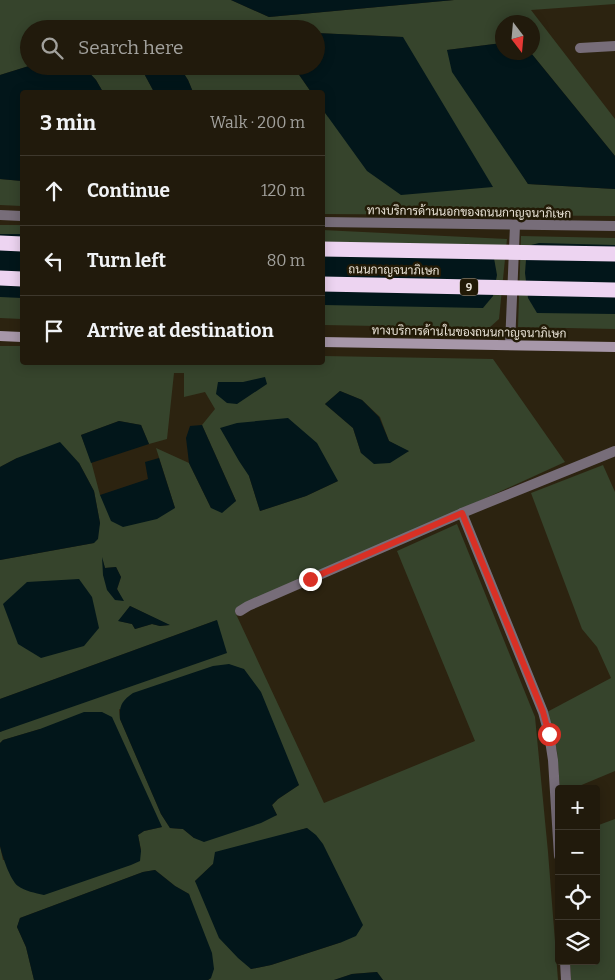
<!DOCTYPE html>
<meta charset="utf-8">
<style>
body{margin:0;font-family:Bitter,Sarabun,serif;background:#2d271a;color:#f1f3f6}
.controls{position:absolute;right:15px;bottom:15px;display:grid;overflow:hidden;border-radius:5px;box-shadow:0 2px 12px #0003}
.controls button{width:45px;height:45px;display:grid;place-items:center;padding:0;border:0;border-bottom:1px solid #3e382d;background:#211a0c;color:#f1f3f6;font:25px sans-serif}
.compass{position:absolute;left:495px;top:15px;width:45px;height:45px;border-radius:50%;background:#211a0c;box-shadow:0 2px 12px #0003;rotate:164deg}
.stop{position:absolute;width:15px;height:15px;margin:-11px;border:4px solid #d93025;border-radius:50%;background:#fff}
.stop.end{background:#d93025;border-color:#fff;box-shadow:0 1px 5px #0008}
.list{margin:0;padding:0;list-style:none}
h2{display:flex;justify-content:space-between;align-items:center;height:65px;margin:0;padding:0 20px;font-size:21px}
h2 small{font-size:16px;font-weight:400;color:#a2a19d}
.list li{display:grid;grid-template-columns:32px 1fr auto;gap:15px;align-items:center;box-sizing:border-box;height:70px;padding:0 20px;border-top:1px solid #3e382d}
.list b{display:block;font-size:19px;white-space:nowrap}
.list em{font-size:16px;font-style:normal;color:#a2a19d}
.icon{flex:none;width:28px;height:28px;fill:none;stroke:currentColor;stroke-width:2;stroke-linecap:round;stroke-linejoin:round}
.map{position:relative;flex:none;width:615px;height:980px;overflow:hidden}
.search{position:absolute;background:#211a0c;box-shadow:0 2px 12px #0003;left:20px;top:20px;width:305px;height:55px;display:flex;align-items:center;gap:12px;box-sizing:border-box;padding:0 18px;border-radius:28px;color:#a2a19d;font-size:19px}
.panel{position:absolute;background:#211a0c;box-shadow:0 2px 12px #0003;left:20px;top:90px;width:305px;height:275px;border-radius:5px}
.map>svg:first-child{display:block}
.green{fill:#36442c;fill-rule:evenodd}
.water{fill:#02161a}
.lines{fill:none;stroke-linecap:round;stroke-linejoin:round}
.minor{stroke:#776d79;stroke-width:10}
.secondary{stroke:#a797a9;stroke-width:10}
.motorway{stroke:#edd4f1;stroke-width:15}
.motorway-bridge{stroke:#edd4f1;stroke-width:15}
.route{stroke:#d93025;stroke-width:6}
.labels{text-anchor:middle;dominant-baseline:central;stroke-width:5;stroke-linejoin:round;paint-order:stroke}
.shield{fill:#221a06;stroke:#aca597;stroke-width:1}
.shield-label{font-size:11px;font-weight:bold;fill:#e7e1d5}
.street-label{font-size:12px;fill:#e7e1d5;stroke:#221a06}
</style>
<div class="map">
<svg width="615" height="980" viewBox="0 0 615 980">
<rect width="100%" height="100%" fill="#2c2310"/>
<g class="green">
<path d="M 0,0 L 231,0 L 269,17 L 454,0 L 615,0 L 615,4 L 531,10 L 615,119 L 615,156 L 531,53 L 532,52 L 532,22 L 502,22 L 502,43 L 447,50 L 528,184 L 615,189 L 615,216 L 323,214 L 323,110 L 328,117 L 403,37 L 316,33 L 316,29 L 29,29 L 29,66 L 0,75 Z"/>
<path d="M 83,66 L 140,66 L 154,92 L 103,92 L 96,80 Z"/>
<path d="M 179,66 L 293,66 L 311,92 L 193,92 L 188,80 Z"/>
<path d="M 0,179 L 22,181 L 22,206 L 0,205 Z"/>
<path d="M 0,225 L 22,225 L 22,319 L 0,318 Z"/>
<path d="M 322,230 L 507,239 L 499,319 L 489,328 L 323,325 Z"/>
<path d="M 521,236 L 615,238 L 615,329 L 518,327 Z"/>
<path d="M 0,346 L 22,346 L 22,362 L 322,362 L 323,356 L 493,359 L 565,462 L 235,612 L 324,803 L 475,741 L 397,551 L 457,524 L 535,717 L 548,852 L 558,980 L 383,980 L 377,972 L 352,974 L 334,980 L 208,980 L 211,978 L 189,894 L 175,886 L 155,870 L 143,872 L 20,918 L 17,927 L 26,947 L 34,980 L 0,980 L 0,846 L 3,860 L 141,850 L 138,835 L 144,831 L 162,827 L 40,729 L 3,740 L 0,743 L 0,732 L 217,620 L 0,699 L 0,560 L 94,543 L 100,523 L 94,491 L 79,463 L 17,458 L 0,467 ZM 174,373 L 184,373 L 184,397 L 205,392 L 215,409 L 202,425 L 236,501 L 211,508 L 189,463 L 156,448 L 175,508 L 100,495 L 91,461 L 81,435 L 119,421 L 141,425 L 149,444 L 167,439 ZM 340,391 L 362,400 L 380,417 L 389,441 L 409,452 L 361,453 L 353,428 L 325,404 ZM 249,476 L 338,481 L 306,496 L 260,511 ZM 103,561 L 105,568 L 116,567 L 121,577 L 117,589 L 123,601 L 103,575 ZM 130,606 L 169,625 L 160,626 L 152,624 L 135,629 L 132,624 L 119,621 ZM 119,709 L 299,785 L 278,799 L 272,805 L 277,815 L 194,838 L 183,829 L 170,828 L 161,814 L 120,719 ZM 307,828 L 342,942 L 271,965 L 251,969 L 195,881 L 213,864 L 290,833 Z"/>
<path d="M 603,465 L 615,492 L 615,771 L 572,789 L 560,789 L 557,751 L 547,712 L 611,678 L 597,647 L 582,629 L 531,493 Z"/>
<path d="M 615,819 L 615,980 L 571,980 L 570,961 L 596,961 L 596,826 Z"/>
</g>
<g class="water">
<path d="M 231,0 L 454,0 L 269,17 Z"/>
<path d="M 316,33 L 403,37 L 493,187 L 401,195 L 367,171 L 323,110 L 322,92 L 311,92 L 293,66 L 316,66 Z"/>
<path d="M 502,43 L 502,52 L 531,53 L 615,156 L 615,189 L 528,184 L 452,72 L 447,50 Z"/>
<path d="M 29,66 L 83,66 L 96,80 L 103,92 L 22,92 L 22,181 L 0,179 L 0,75 Z"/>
<path d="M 140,66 L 179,66 L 188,80 L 193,92 L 154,92 Z"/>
<path d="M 0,234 L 22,234 L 22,298 L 0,297 Z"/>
<path d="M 323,242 L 492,247 L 497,275 L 493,296 L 483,308 L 323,305 Z"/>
<path d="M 539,243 L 615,245 L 615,314 L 537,313 L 528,298 L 525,273 L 527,246 Z"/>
<path d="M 265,377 L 267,384 L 237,404 L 227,403 L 216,394 L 218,382 L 243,382 Z"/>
<path d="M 340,391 L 362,400 L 379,417 L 389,441 L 409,451 L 390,463 L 374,464 L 361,453 L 353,428 L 325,404 Z"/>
<path d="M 288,418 L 317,443 L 338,481 L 306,496 L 260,511 L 249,476 L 239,461 L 220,428 L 237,423 Z"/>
<path d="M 119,421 L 141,425 L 149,444 L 91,463 L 81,435 Z"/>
<path d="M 202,425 L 236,501 L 222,513 L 211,508 L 189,463 L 186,438 L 190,426 Z"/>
<path d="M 60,442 L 79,463 L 94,491 L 100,523 L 98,539 L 94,543 L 0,560 L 0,467 L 17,458 Z"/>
<path d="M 159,458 L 175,508 L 157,519 L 123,527 L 111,521 L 100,495 L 148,479 L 145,462 Z"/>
<path d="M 102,557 L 105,568 L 116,567 L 121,577 L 117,589 L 124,601 L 115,600 L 107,590 L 103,575 Z"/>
<path d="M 79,579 L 92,597 L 99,628 L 84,646 L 41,658 L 18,644 L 3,604 L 27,582 Z"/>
<path d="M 130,606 L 170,625 L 160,626 L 152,624 L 135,629 L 132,624 L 118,621 Z"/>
<path d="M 217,620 L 227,653 L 0,732 L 0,699 Z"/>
<path d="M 229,664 L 244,669 L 261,692 L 299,785 L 278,799 L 272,805 L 277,815 L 261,823 L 204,842 L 194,838 L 183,829 L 170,828 L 161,814 L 120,719 C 119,705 122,701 133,693 L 213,666 Z"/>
<path d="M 84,712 L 102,712 L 112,717 L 162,827 L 144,831 L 138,835 L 141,851 L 140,861 L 131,865 L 44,895 C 35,893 25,891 18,886 C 10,880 2,855 0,846 L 0,743 L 3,740 L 40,729 Z"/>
<path d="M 307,828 L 316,835 L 323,844 L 363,925 L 356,936 L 342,942 L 271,965 L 251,969 L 238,958 L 219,938 L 195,881 L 213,864 L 215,852 Z"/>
<path d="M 155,870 L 175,886 L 189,894 L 212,953 L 214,969 L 211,978 L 208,980 L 34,980 L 26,947 L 17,927 L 20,918 L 143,872 Z"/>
<path d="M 377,972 L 383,980 L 334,980 L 352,974 Z"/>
</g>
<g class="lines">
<g class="minor">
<path d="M 580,48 L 615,46"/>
<path d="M 0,215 L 22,216"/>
<path d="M 322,222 L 615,226"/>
<path d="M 510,345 L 515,225"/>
<path d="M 462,513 L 543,712 L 549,734 L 553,760 L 559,856"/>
<path d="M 240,611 L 248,606 L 462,513 L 615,451"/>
<path d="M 565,961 L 566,980"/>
</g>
<g class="secondary">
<path d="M 0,336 L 22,337"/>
<path d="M 322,342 L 615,347"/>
</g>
<g class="motorway">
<path d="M 0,243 L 22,244"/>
<path d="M 0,278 L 22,279"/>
</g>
<g class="motorway-bridge">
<path d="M 322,249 L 615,254"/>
<path d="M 322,284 L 615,290"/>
</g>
</g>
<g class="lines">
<path class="route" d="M 310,579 L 462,513 L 543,712 L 549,734"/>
</g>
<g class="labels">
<rect class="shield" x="460" y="278.5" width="18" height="17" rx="4"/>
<g class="shield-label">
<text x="469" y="287">9</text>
</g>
<g class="street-label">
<text transform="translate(469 212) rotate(1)">ทางบริการด้านนอกของถนนกาญจนาภิเษก</text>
<text transform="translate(394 270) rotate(1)">ถนนกาญจนาภิเษก</text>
<text transform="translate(469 332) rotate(1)">ทางบริการด้านในของถนนกาญจนาภิเษก</text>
</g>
</g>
</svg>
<div class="controls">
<button>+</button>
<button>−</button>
<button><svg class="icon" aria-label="locate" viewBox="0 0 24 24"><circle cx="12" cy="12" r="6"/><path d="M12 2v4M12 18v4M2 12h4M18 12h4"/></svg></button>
<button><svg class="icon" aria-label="layers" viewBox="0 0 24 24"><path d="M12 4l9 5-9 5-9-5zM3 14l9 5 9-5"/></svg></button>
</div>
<svg class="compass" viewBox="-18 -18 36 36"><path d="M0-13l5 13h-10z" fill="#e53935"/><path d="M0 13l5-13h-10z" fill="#a2a19d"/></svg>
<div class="stop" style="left:549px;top:734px"></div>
<div class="stop end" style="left:310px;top:579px"></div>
<div class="search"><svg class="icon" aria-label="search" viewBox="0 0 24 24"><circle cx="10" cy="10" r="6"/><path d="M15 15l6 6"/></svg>Search here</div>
<section class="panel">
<h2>3 min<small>Walk · 200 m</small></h2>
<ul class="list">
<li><svg class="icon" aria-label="ahead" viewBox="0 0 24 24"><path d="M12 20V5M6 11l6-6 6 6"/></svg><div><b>Continue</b></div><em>120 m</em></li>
<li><svg class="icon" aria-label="left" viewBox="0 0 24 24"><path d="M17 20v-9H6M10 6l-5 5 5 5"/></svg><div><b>Turn left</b></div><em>80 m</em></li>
<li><svg class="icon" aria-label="arrive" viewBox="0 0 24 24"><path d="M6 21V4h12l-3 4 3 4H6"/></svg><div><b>Arrive at destination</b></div></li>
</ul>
</section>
</div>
